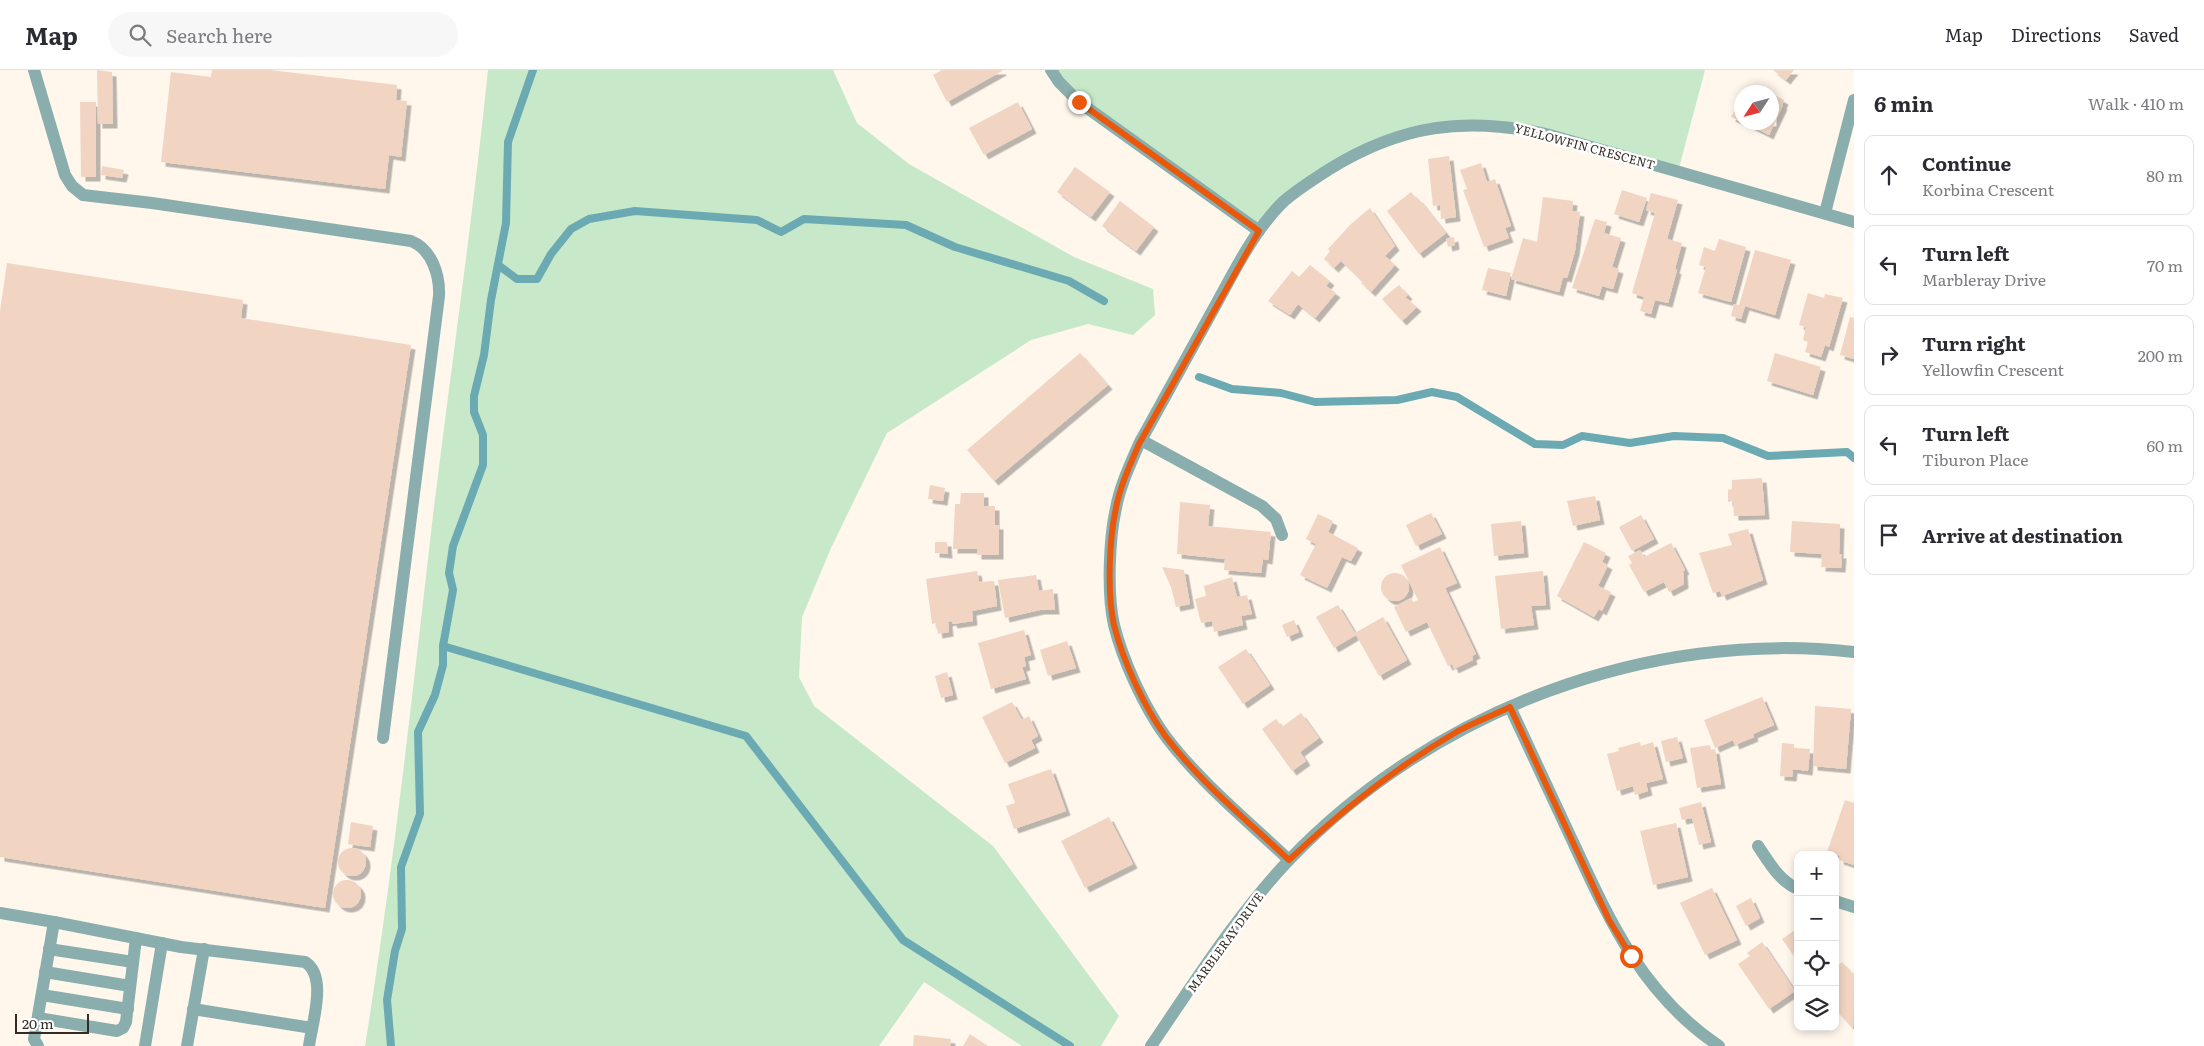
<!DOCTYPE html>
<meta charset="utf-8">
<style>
body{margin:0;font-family:Literata,serif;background:#f7f7f7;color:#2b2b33}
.controls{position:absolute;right:15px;bottom:15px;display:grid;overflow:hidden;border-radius:10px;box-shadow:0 2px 8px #0003}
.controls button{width:45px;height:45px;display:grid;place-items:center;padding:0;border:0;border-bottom:1px solid #e1e1e2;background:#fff;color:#2b2b33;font:25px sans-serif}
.compass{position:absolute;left:1734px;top:15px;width:45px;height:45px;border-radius:50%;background:#fff;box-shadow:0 2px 8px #0003;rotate:234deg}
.scale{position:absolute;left:15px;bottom:12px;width:74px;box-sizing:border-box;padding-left:5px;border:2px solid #342c23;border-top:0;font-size:14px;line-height:18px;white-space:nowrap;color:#342c23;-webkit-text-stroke:4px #fff;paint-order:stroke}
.stop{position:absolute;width:15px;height:15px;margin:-11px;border:4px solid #ea580c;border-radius:50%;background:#fff}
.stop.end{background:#ea580c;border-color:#fff;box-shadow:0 1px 5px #0008}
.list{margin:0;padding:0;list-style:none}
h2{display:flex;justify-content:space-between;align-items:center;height:65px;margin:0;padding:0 20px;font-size:21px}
h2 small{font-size:16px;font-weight:400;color:#7c7c81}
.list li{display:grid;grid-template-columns:32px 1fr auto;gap:15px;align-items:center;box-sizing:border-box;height:80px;margin:0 10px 10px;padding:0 10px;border:1px solid #e1e1e2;border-radius:10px}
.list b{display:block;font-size:19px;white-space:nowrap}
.list p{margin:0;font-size:16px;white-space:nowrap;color:#7c7c81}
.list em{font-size:16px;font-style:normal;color:#7c7c81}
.icon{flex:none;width:28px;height:28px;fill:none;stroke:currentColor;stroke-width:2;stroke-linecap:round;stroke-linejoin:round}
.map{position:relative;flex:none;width:1854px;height:976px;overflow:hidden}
header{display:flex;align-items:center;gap:30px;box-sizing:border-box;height:70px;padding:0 25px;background:#fff;border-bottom:1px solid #e1e1e2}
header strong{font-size:24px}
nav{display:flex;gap:28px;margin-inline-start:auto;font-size:18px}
.search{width:350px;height:45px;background:#f7f7f7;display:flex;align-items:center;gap:12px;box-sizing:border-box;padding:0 18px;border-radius:28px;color:#7c7c81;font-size:19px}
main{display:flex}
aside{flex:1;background:#fff}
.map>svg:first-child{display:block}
.green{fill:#c7e9c9}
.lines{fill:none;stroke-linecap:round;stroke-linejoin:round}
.stream{stroke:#6caab3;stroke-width:8}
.building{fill:#f1d5c2;filter:url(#shadow)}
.minor{stroke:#89aead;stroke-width:12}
.route{stroke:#ea580c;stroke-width:6}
.labels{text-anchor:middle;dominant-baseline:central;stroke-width:5;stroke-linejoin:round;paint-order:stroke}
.street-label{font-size:12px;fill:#342c23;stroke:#fff}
</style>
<header>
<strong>Map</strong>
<div class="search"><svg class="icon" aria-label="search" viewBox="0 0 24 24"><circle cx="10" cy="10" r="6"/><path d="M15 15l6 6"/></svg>Search here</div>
<nav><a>Map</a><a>Directions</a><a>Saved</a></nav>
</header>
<main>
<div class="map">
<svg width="1854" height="976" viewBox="0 0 1854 976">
<defs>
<filter id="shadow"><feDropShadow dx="4.5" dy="4.5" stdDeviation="0" flood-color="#0004"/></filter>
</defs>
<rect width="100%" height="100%" fill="#fff6ec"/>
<g class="green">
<path d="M 488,0 L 833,0 L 857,53 L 909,94 L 1074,187 L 1153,219 L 1155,245 L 1133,265 L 1088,254 L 1031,270 L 887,363 L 831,478 L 802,547 L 799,607 L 814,636 L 993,776 L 1119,946 L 1101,976 L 1022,976 L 924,912 L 879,976 L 365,976 C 394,797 413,617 434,437 C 452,291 473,146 488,0 Z"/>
<path d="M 1054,0 L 1705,0 L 1679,98 L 1510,53 L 1363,75 L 1259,157 L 1080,29 Z"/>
</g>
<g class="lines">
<g class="stream">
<path d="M 498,195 L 517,209 L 537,209 L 551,184 L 571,159 L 589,149 L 635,141 L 757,150 L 781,162 L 804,149 L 906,155 L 955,177 L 1069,211 L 1104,231"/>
<path d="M 1199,307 L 1232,319 L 1281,323 L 1315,332 L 1397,330 L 1432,322 L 1457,327 L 1535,374 L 1563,375 L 1582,366 L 1630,373 L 1674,366 L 1723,368 L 1768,386 L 1847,382 L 1854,388"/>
<path d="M 443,576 L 746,666 L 903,870 L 1070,976"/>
<path d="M 391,976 L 387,930 L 395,881 L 402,859 L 401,797 L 420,744 L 418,662 L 435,625 L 443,595 L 443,576 L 453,520 L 449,503 L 453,476 L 483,395 L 483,365 L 474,342 L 474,326 L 484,285 L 491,230 L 506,153 L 508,72 L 533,0"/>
</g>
</g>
<g class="building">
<path d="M 97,0 L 112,2 L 113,54 L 98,54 Z"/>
<path d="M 212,0 L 270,0 L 397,15 L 396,30 L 407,31 L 401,87 L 389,85 L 385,119 L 161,92 L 171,2 L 211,7 Z"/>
<path d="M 942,0 L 1002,0 L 1002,1 L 947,32 L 933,5 Z"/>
<path d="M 1773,0 L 1794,0 L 1786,10 Z"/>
<path d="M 1772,24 L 1784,30 L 1782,35 L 1783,35 L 1769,65 L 1743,52 L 1772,52 Z"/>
<path d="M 1742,26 L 1742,52 L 1731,47 Z"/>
<path d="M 80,32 L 96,32 L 96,107 L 81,107 Z"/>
<path d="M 1018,32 L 1032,59 L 984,85 L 969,58 Z"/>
<path d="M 1449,86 L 1456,147 L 1441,149 L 1440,135 L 1433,136 L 1428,89 Z"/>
<path d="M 1481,93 L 1487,112 L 1495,109 L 1511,156 L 1505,158 L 1509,168 L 1484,177 L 1463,120 L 1467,119 L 1460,100 Z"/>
<path d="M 102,96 L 124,100 L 122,108 L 101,105 Z"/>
<path d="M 1075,97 L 1110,122 L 1091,147 L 1057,122 Z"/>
<path d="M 1622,120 L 1647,128 L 1639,152 L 1614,144 Z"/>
<path d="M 1411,122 L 1417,129 L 1418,128 L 1446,163 L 1419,184 L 1387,141 Z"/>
<path d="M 1651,123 L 1678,130 L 1667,169 L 1682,173 L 1675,199 L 1677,200 L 1668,233 L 1655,230 L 1651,244 L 1640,241 L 1644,227 L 1632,223 L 1655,143 L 1646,140 Z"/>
<path d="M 1543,127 L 1573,131 L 1572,141 L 1580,142 L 1575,181 L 1567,208 L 1563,207 L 1559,222 L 1511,209 L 1523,168 L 1537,172 Z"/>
<path d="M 1120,131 L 1154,157 L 1136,181 L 1102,156 Z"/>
<path d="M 1370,138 L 1395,176 L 1385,186 L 1395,195 L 1371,222 L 1361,213 L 1363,212 L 1341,191 L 1334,198 L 1324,189 L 1330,181 L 1328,179 L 1351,154 Z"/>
<path d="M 1595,149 L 1607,152 L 1604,163 L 1621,168 L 1612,197 L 1619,199 L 1613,219 L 1602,216 L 1599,226 L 1572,218 Z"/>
<path d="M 1454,167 L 1455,175 L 1448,177 L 1446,169 Z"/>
<path d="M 1719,169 L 1746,177 L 1731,232 L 1698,223 L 1706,197 L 1699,195 L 1704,177 L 1715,181 Z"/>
<path d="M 1755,180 L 1791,190 L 1775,245 L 1745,236 L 1741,249 L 1731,246 L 1734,234 L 1739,235 Z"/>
<path d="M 7,193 L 243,230 L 241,248 L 411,275 L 325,838 L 0,787 L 0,241 Z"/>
<path d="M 1310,195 L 1330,211 L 1326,216 L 1336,223 L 1315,248 L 1298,234 L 1290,245 L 1268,231 L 1292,201 L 1299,207 Z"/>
<path d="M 1488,198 L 1511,203 L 1506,226 L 1482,220 Z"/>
<path d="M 1399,215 L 1408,225 L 1405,227 L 1417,237 L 1402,251 L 1382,229 Z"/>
<path d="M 1808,223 L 1824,228 L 1825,224 L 1843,228 L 1829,277 L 1825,275 L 1821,287 L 1805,282 L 1808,272 L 1803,270 L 1806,257 L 1799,255 Z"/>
<path d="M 1850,247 L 1854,248 L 1854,289 L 1840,285 Z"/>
<path d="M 1080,283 L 1108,315 L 994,411 L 967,380 Z"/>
<path d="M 1775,283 L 1821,297 L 1813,325 L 1767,311 Z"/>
<path d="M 1762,408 L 1765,445 L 1734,446 L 1733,431 L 1728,432 L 1728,420 L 1732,419 L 1732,410 Z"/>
<path d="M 930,415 L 945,418 L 943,431 L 928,429 Z"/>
<path d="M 961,423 L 984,423 L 984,436 L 995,436 L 995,455 L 999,455 L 999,485 L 977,485 L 977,479 L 953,479 L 955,434 L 960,434 Z"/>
<path d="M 1595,426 L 1600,450 L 1573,456 L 1567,431 Z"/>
<path d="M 1180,432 L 1210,435 L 1208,456 L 1271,462 L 1268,490 L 1263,489 L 1261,503 L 1224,500 L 1225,489 L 1177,484 Z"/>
<path d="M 1431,443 L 1442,464 L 1416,476 L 1406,455 Z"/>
<path d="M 1318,444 L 1333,451 L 1328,462 L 1358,478 L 1351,491 L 1342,487 L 1327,518 L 1300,505 L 1316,474 L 1306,469 Z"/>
<path d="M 1641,445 L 1654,469 L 1632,481 L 1619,457 Z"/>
<path d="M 1521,451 L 1524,483 L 1494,486 L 1491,454 Z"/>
<path d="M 1792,451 L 1840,454 L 1839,484 L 1842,484 L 1841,498 L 1821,497 L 1822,484 L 1790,482 Z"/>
<path d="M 1748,459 L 1763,510 L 1722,526 L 1720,521 L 1713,523 L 1699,483 L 1732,475 L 1728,464 Z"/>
<path d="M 935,472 L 947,472 L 948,484 L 935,483 Z"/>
<path d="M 1584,472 L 1606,483 L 1602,492 L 1608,495 L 1598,516 L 1611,522 L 1602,541 L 1599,539 L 1594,547 L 1557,526 Z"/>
<path d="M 1671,473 L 1685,500 L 1683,501 L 1684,514 L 1669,522 L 1664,512 L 1644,522 L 1629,495 L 1632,493 L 1628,486 L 1640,480 L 1644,487 Z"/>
<path d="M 1440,477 L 1457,513 L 1445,518 L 1476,584 L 1472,586 L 1473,590 L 1454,599 L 1452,594 L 1448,596 L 1427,552 L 1406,562 L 1394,537 L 1411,528 L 1413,532 L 1418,530 L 1401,495 Z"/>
<path d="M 1162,497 L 1184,500 L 1190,534 L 1176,537 L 1171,517 Z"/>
<path d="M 977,501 L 979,512 L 994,511 L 997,536 L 972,541 L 973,551 L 953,554 L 952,551 L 948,552 L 949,562 L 938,564 L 936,553 L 932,554 L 926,509 Z"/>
<path d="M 1543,501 L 1546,535 L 1531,536 L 1534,555 L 1501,559 L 1495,506 Z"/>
<circle cx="1395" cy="517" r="14"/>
<path d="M 1036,505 L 1039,521 L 1053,519 L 1055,540 L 1040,540 L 1005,548 L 998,510 Z"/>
<path d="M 1232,507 L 1237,527 L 1247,525 L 1252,544 L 1241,546 L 1243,555 L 1214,562 L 1212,551 L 1201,553 L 1195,529 L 1206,526 L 1204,516 Z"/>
<path d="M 1338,535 L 1355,563 L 1383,547 L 1407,590 L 1379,606 L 1356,565 L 1334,578 L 1316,547 Z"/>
<path d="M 1294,550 L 1299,562 L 1287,567 L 1282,555 Z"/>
<path d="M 1024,560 L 1031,585 L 1024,587 L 1026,596 L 1022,597 L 1026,609 L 991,619 L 978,573 Z"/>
<path d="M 1067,571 L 1076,598 L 1048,606 L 1040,580 Z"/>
<path d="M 1246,579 L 1270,615 L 1243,634 L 1218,597 Z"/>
<path d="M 947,602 L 953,625 L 941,628 L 935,606 Z"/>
<path d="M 1762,627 L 1774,655 L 1753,664 L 1754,667 L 1735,675 L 1733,670 L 1715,678 L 1704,650 Z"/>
<path d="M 1012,632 L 1022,650 L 1029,646 L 1038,666 L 1031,670 L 1035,678 L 1005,693 L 982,647 Z"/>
<path d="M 1815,636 L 1851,639 L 1846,699 L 1813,696 Z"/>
<path d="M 1301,643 L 1319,668 L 1300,682 L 1306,691 L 1292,701 L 1262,659 L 1276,649 L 1282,657 Z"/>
<path d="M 1677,667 L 1683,688 L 1666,692 L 1661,671 Z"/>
<path d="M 1640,672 L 1641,676 L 1653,672 L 1663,709 L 1646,713 L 1648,721 L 1635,725 L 1633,716 L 1617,721 L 1607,684 L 1619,681 L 1618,678 Z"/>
<path d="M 1782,673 L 1794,674 L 1794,678 L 1810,679 L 1808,701 L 1793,699 L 1792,707 L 1780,706 Z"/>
<path d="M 1710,675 L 1711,680 L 1715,679 L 1721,714 L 1697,718 L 1690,678 Z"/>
<path d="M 1051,699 L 1066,741 L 1014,759 L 1006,736 L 1015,733 L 1008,714 Z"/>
<path d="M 1845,730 L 1854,733 L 1854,795 L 1839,790 L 1840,786 L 1827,782 Z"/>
<path d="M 1701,732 L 1711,772 L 1699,775 L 1692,748 L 1682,750 L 1679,738 Z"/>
<path d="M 1109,747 L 1133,794 L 1085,818 L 1061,771 Z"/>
<path d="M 351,752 L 373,756 L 370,777 L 348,774 Z"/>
<path d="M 1676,753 L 1688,807 L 1653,815 L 1640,761 Z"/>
<circle cx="352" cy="792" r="14"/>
<circle cx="347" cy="824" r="14"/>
<path d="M 1712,818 L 1737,870 L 1705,885 L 1680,833 Z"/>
<path d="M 1751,828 L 1760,848 L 1746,856 L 1736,836 Z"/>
<path d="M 1798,858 L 1798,892 L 1782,869 Z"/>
<path d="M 1762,872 L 1795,921 L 1769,939 L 1738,894 L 1750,886 L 1747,883 Z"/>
<path d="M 1842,892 L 1854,905 L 1853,959 L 1835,939 L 1835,898 Z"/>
<path d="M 970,964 L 988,976 L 963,976 Z"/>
<path d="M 914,965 L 951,969 L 950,976 L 913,976 Z"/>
</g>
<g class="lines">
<g class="minor">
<path d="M 34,0 L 65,105 L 72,116 L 83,125 L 152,133 L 411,171 C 432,179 440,206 439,226 L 383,668"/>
<path d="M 1051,0 L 1059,12 L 1079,32 L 1259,161"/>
<path d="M 1825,143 L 1854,30"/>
<path d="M 1141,370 L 1262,436 L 1276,449 L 1282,465"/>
<path d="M 1510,637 C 1531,682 1552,727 1573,772 C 1610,852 1643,925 1719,976"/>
<path d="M 1758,776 C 1769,792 1779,811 1798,819"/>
<path d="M 1289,790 C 1248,751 1200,712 1166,667 C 1144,637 1123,591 1114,555 C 1107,524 1109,469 1116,438 C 1120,416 1130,395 1139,374 C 1164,329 1189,283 1214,238 C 1234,202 1253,162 1282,133 C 1296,120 1313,110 1328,100 C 1400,55 1465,46 1546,64 L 1854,152"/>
<path d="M 1835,831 L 1854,837"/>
<path d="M 0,843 L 54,852 L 181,877 L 305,892 C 328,906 312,953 309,976"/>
<path d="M 49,879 L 133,892"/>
<path d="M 45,902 L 130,916"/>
<path d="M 42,925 L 128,939"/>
<path d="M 193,939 L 312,958"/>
<path d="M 38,948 L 117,961 L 123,958 L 126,952 L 136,868"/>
<path d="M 38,976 L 34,969 L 54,852"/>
<path d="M 145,976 L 162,873"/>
<path d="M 187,976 L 204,879"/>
<path d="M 1151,976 C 1194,913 1236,846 1289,790 C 1433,640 1648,559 1854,582"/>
</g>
</g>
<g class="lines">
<path class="route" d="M 1079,32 L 1259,161 L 1139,374 C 1130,395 1120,416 1116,438 C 1109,469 1107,524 1114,555 C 1123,591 1144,637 1166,667 C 1201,713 1248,751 1289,790 C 1341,741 1396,697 1458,661 C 1475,652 1493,645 1510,637 L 1609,850 L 1631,886"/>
</g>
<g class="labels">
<g class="street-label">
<text transform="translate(1585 76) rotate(15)">YELLOWFIN CRESCENT</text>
<text transform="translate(1225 872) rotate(-54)">MARBLERAY DRIVE</text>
</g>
</g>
</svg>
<div class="controls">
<button>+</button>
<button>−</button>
<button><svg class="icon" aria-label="locate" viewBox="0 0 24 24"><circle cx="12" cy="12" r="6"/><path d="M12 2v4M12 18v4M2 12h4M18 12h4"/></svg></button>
<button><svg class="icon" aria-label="layers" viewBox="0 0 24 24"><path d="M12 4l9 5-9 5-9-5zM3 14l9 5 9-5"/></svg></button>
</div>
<svg class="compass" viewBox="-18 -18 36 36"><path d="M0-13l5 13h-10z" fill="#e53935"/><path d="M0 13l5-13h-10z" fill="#7c7c81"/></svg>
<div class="scale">20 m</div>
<div class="stop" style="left:1631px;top:886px"></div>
<div class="stop end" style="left:1079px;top:32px"></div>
</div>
<aside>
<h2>6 min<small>Walk · 410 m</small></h2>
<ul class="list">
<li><svg class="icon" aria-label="ahead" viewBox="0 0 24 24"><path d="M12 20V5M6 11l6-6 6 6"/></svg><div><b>Continue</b><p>Korbina Crescent</p></div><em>80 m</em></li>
<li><svg class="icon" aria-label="left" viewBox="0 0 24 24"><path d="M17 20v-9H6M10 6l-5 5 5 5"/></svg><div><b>Turn left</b><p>Marbleray Drive</p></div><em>70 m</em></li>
<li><svg class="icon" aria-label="right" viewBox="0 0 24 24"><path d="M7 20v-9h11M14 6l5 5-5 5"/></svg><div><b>Turn right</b><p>Yellowfin Crescent</p></div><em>200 m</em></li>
<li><svg class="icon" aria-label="left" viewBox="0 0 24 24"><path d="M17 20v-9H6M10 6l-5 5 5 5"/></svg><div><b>Turn left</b><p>Tiburon Place</p></div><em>60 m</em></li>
<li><svg class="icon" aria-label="arrive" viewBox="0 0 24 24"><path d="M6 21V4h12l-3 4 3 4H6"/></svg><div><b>Arrive at destination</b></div></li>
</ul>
</aside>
</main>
